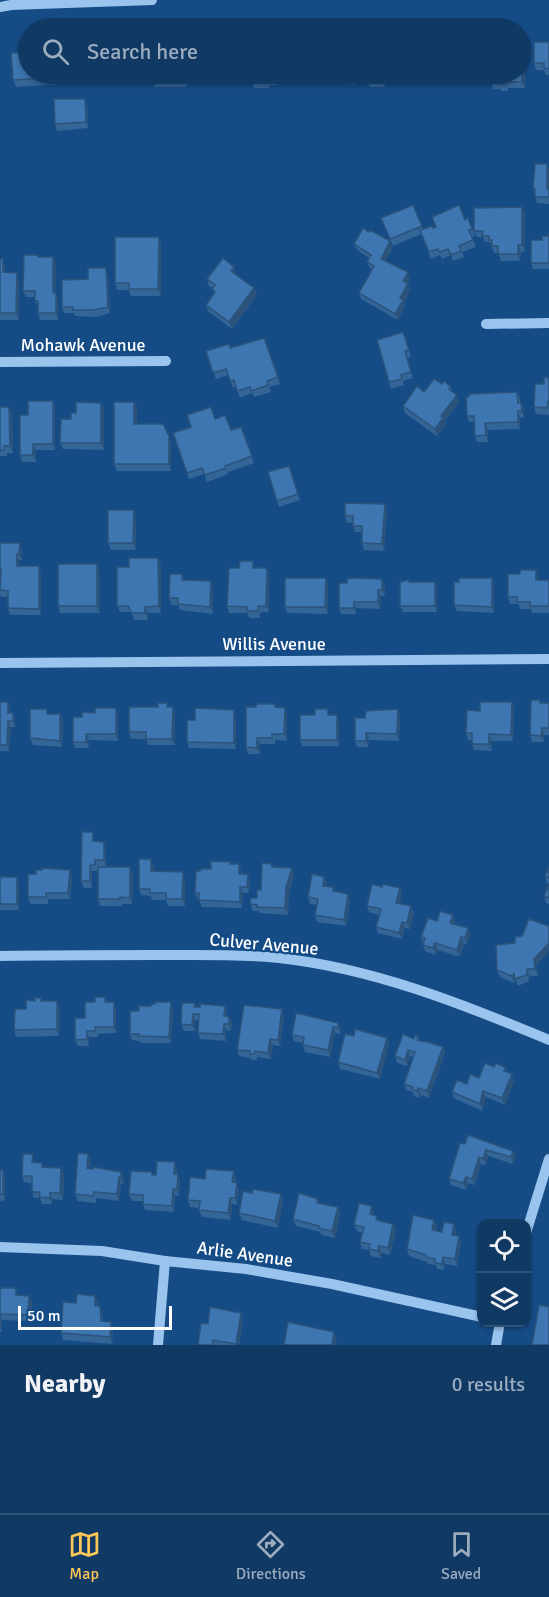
<!DOCTYPE html>
<style>
body{margin:0;font-family:Signika,sans-serif;background:#1e446d;color:#f1f3f6}
.controls{position:absolute;right:18px;bottom:18px;display:grid;overflow:hidden;border-radius:12px;box-shadow:0 2px 4px #0004}
.controls button{width:54px;height:54px;display:grid;place-items:center;padding:0;border:0;border-bottom:2px solid #305378;background:#103964;color:#f1f3f6;font:30px sans-serif}
.scale{position:absolute;left:18px;bottom:15px;width:154px;box-sizing:border-box;padding-left:6px;border:3px solid #fff;border-top:0;font-size:16px;line-height:21px;white-space:nowrap;color:#fff;-webkit-text-stroke:4px #154c86;paint-order:stroke}
.list{margin:0;padding:0;list-style:none}
h2{display:flex;justify-content:space-between;align-items:center;height:78px;margin:0;padding:0 24px;font-size:26px}
h2 small{font-size:20px;font-weight:400;color:#9cacbf}
.icon{flex:none;width:33px;height:33px;fill:none;stroke:currentColor;stroke-width:2;stroke-linecap:round;stroke-linejoin:round}
.map{position:relative;flex:none;width:549px;height:1345px;overflow:hidden}
.search{position:absolute;background:#103964;box-shadow:0 2px 4px #0004;left:18px;right:18px;top:18px;height:66px;display:flex;align-items:center;gap:15px;box-sizing:border-box;padding:0 21px;border-radius:33px;color:#9cacbf;font-size:22px}
.sheet{height:168px;background:#103964}
nav{display:flex;justify-content:space-around;align-items:center;box-sizing:border-box;height:84px;border-top:2px solid #305378;background:#103964;font-size:16px;color:#9cacbf}
nav a{display:grid;justify-items:center;gap:3px}
nav .on{color:#ffc757}
.map>svg:first-child{display:block}
.lines{fill:none;stroke-linecap:round;stroke-linejoin:round}
.minor{stroke:#9ac4ee;stroke-width:10}
.wall{fill:#346597}
.shaded-wall{fill:#2b537b}
.building{fill:#3d76b0;stroke:#2b537b;stroke-width:1.5}
.labels{text-anchor:middle;dominant-baseline:central;stroke-width:4.5;stroke-linejoin:round;paint-order:stroke}
.street-label{font-size:18px;fill:#fff;stroke:#154c86}
</style>
<div class="map">
<svg width="549" height="1345" viewBox="0 0 549 1345">
<rect width="100%" height="100%" fill="#154c86"/>
<g class="lines">
<g class="minor">
<path d="M 0,7 L 11,5 L 152,0"/>
<path d="M 486,324 L 549,323"/>
<path d="M 0,362 L 166,361"/>
<path d="M 0,663 L 549,659"/>
<path d="M 0,956 C 53,955 107,955 160,955 C 199,955 240,954 279,958 C 372,968 463,1004 549,1040"/>
<path d="M 526,1233 L 549,1159"/>
<path d="M 0,1247 L 102,1251 L 165,1261 L 246,1269 L 332,1284 L 482,1317"/>
<path d="M 158,1345 L 165,1261"/>
<path d="M 496,1345 L 500,1322"/>
</g>
</g>
<g class="wall">
<path d="M 522,40 L 525,47 L 525,88 L 508,88 L 508,91 L 501,91 L 501,89 L 493,89 L 491,80 L 483,80 L 481,74 Z"/>
<path d="M 549,42 L 549,75 L 546,75 L 544,70 L 536,70 L 534,63 Z"/>
<path d="M 61,74 L 62,84 L 16,87 L 13,80 Z"/>
<rect x="102" y="74" width="22" height="1"/>
<path d="M 187,74 L 187,87 L 155,87 L 152,80 Z"/>
<rect x="206" y="74" width="30" height="2"/>
<path d="M 252,74 L 298,74 L 298,77 L 279,76 L 278,85 L 269,85 L 269,88 L 254,88 L 252,81 Z"/>
<path d="M 309,74 L 360,74 L 360,75 L 355,75 L 355,85 L 311,81 Z"/>
<path d="M 368,74 L 412,74 L 392,74 L 392,78 L 385,78 L 385,87 L 370,87 L 368,80 Z"/>
<path d="M 441,74 L 467,74 L 467,76 L 442,76 Z"/>
<path d="M 87,106 L 88,128 L 57,131 L 55,124 Z"/>
<path d="M 549,169 L 549,204 L 537,203 L 533,189 Z"/>
<path d="M 413,205 L 423,229 L 433,228 L 468,218 L 475,236 L 472,237 L 476,247 L 462,252 L 464,257 L 453,261 L 451,255 L 442,259 L 440,255 L 431,259 L 421,234 L 393,246 L 381,218 Z"/>
<path d="M 522,207 L 525,214 L 525,252 L 521,252 L 520,261 L 501,261 L 498,253 L 494,253 L 490,242 L 485,242 L 483,237 L 477,237 L 474,231 Z"/>
<path d="M 549,234 L 549,269 L 533,269 L 531,263 L 542,240 L 548,236 Z"/>
<path d="M 159,237 L 161,244 L 161,296 L 131,296 L 129,290 L 117,290 L 115,283 Z"/>
<path d="M 354,244 L 393,248 L 385,261 L 410,279 L 407,283 L 410,290 L 404,302 L 405,307 L 398,320 L 361,299 L 359,293 L 372,270 L 370,268 L 367,262 L 369,258 L 357,250 Z"/>
<path d="M 39,257 L 56,264 L 55,293 L 58,299 L 58,320 L 40,320 L 38,313 L 38,307 L 35,301 L 35,297 L 26,297 L 23,291 Z"/>
<path d="M 0,259 L 5,266 L 5,272 L 19,279 L 19,320 L 0,320 Z"/>
<path d="M 236,273 L 236,274 L 254,288 L 257,295 L 232,329 L 208,311 L 206,305 L 214,294 L 212,289 L 213,288 L 209,286 L 207,279 Z"/>
<path d="M 108,275 L 110,313 L 96,317 L 75,316 L 74,313 L 64,313 L 62,307 L 88,279 Z"/>
<path d="M 403,332 L 411,357 L 407,358 L 413,378 L 403,381 L 404,385 L 391,389 L 389,382 Z"/>
<path d="M 264,338 L 280,384 L 269,387 L 271,392 L 254,397 L 252,393 L 240,398 L 236,387 L 233,388 L 228,375 L 216,379 L 206,351 L 230,348 Z"/>
<path d="M 549,378 L 549,415 L 536,414 L 534,407 L 544,384 Z"/>
<path d="M 442,384 L 451,387 L 453,393 L 459,402 L 445,421 L 446,424 L 437,436 L 405,413 L 403,406 L 424,392 Z"/>
<path d="M 517,392 L 520,399 L 520,403 L 521,403 L 524,409 L 524,417 L 520,418 L 520,429 L 488,430 L 488,442 L 477,442 L 475,436 L 475,422 L 469,422 L 467,416 Z"/>
<path d="M 53,401 L 55,407 L 55,450 L 36,450 L 36,462 L 22,462 L 20,455 L 28,415 Z"/>
<path d="M 134,402 L 137,408 L 137,424 L 169,436 L 171,443 L 171,471 L 117,471 L 114,464 Z"/>
<path d="M 101,403 L 104,409 L 104,450 L 63,449 L 60,443 L 71,419 Z"/>
<path d="M 0,407 L 12,414 L 13,453 L 7,453 L 7,456 L 0,456 Z"/>
<path d="M 215,419 L 231,430 L 241,427 L 254,463 L 228,472 L 228,474 L 207,482 L 204,474 L 189,479 L 173,433 Z"/>
<path d="M 289,466 L 300,500 L 279,507 L 268,472 Z"/>
<path d="M 387,510 L 384,551 L 364,550 L 362,543 L 362,532 L 355,532 L 353,523 L 347,523 L 345,516 Z"/>
<path d="M 136,517 L 136,550 L 111,550 L 108,543 Z"/>
<path d="M 0,543 L 22,550 L 22,560 L 19,560 L 19,566 L 39,566 L 41,573 L 41,615 L 10,615 L 8,608 L 8,597 L 1,597 L 0,593 L 1,573 Z"/>
<path d="M 97,564 L 99,570 L 100,613 L 60,613 L 58,606 Z"/>
<path d="M 161,564 L 161,613 L 148,613 L 148,620 L 134,620 L 131,612 L 120,612 L 117,606 L 129,567 Z"/>
<path d="M 256,568 L 267,568 L 269,575 L 269,612 L 260,612 L 260,618 L 249,618 L 248,613 L 229,613 L 227,606 Z"/>
<path d="M 182,574 L 184,580 L 211,581 L 213,588 L 213,614 L 180,610 L 178,605 L 172,605 L 169,598 Z"/>
<path d="M 538,576 L 538,580 L 549,580 L 549,613 L 532,613 L 531,609 L 520,609 L 518,604 L 510,604 L 508,597 Z"/>
<path d="M 326,578 L 328,585 L 328,614 L 287,613 L 285,607 Z"/>
<path d="M 492,578 L 494,585 L 494,613 L 457,611 L 454,605 L 459,582 Z"/>
<path d="M 382,579 L 385,586 L 385,596 L 381,596 L 380,609 L 356,608 L 356,614 L 341,614 L 339,608 L 347,583 Z"/>
<path d="M 410,582 L 435,582 L 437,588 L 437,612 L 403,612 L 400,606 Z"/>
<path d="M 0,702 L 8,702 L 10,708 L 10,713 L 13,713 L 15,720 L 15,727 L 11,727 L 9,751 L 0,751 Z"/>
<path d="M 512,702 L 514,709 L 513,741 L 492,741 L 492,751 L 474,750 L 472,744 L 472,740 L 468,740 L 466,733 L 480,711 Z"/>
<path d="M 541,703 L 549,703 L 549,735 L 544,735 L 544,742 L 532,742 L 530,735 Z"/>
<path d="M 169,707 L 173,707 L 175,714 L 175,745 L 148,745 L 146,739 L 131,739 L 129,732 Z"/>
<path d="M 277,707 L 285,708 L 287,714 L 287,741 L 275,740 L 275,744 L 260,744 L 260,754 L 248,754 L 246,747 Z"/>
<path d="M 116,708 L 118,715 L 118,741 L 89,740 L 89,748 L 75,748 L 73,742 L 82,717 L 95,713 Z"/>
<path d="M 60,714 L 63,720 L 62,747 L 33,745 L 30,738 Z"/>
<path d="M 400,715 L 399,741 L 369,740 L 368,747 L 357,747 L 355,741 L 365,718 Z"/>
<path d="M 236,717 L 236,749 L 189,748 L 187,742 L 195,720 Z"/>
<path d="M 339,721 L 339,746 L 302,746 L 300,740 Z"/>
<path d="M 95,839 L 95,841 L 104,842 L 106,849 L 106,867 L 130,867 L 133,873 L 132,904 L 122,904 L 122,906 L 100,906 L 98,899 L 98,867 L 98,871 L 92,871 L 92,888 L 84,888 L 81,881 Z"/>
<path d="M 231,864 L 239,864 L 241,871 L 241,874 L 250,881 L 249,893 L 243,893 L 242,908 L 202,907 L 199,899 L 198,899 L 195,893 L 211,869 Z"/>
<path d="M 154,866 L 154,871 L 185,878 L 185,906 L 168,906 L 166,900 L 152,900 L 151,896 L 141,895 L 139,889 Z"/>
<path d="M 273,867 L 294,875 L 289,894 L 288,915 L 259,913 L 259,911 L 253,911 L 250,904 L 257,898 Z"/>
<path d="M 549,867 L 549,884 L 547,883 L 545,876 Z"/>
<path d="M 70,870 L 72,877 L 70,899 L 48,899 L 48,904 L 30,904 L 28,897 L 36,874 Z"/>
<path d="M 0,877 L 19,883 L 19,910 L 0,910 Z"/>
<path d="M 327,883 L 326,886 L 333,887 L 335,892 L 350,900 L 346,926 L 317,922 L 315,915 L 317,905 L 310,904 L 308,897 Z"/>
<path d="M 549,884 L 549,904 L 546,903 L 544,896 Z"/>
<path d="M 382,887 L 400,888 L 402,895 L 400,903 L 414,913 L 410,929 L 405,928 L 402,939 L 378,933 L 376,927 L 379,915 L 369,912 L 367,906 Z"/>
<path d="M 453,915 L 455,921 L 455,924 L 468,928 L 470,935 L 467,945 L 464,944 L 460,957 L 438,950 L 436,955 L 425,951 L 421,937 L 437,921 Z"/>
<path d="M 536,966 L 538,976 L 530,976 L 529,981 L 518,986 L 516,981 L 514,983 L 500,977 L 497,970 Z"/>
<path d="M 105,997 L 107,1002 L 116,1008 L 116,1033 L 98,1034 L 98,1037 L 89,1037 L 89,1046 L 78,1046 L 75,1040 L 85,1018 L 95,1002 Z"/>
<path d="M 41,998 L 42,1001 L 60,1008 L 59,1036 L 16,1037 L 14,1030 L 26,1009 L 35,1001 Z"/>
<path d="M 195,1003 L 196,1007 L 227,1012 L 227,1016 L 229,1017 L 232,1023 L 231,1031 L 226,1030 L 226,1041 L 200,1039 L 198,1033 L 199,1020 L 195,1020 L 195,1031 L 184,1031 L 181,1024 Z"/>
<path d="M 173,1009 L 171,1043 L 141,1043 L 140,1041 L 132,1040 L 130,1034 L 139,1011 Z"/>
<path d="M 284,1016 L 280,1046 L 273,1045 L 271,1059 L 257,1057 L 257,1060 L 252,1060 L 251,1058 L 239,1056 L 237,1050 Z"/>
<path d="M 338,1023 L 341,1030 L 340,1034 L 335,1033 L 330,1057 L 305,1052 L 303,1045 L 303,1043 L 294,1041 L 292,1035 Z"/>
<path d="M 354,1036 L 387,1038 L 389,1044 L 380,1079 L 340,1069 L 338,1062 Z"/>
<path d="M 418,1037 L 420,1041 L 443,1047 L 445,1053 L 429,1098 L 421,1095 L 420,1098 L 414,1096 L 413,1092 L 406,1090 L 404,1084 L 413,1057 L 410,1056 L 407,1066 L 397,1063 L 395,1056 L 414,1039 Z"/>
<path d="M 507,1072 L 514,1081 L 505,1105 L 486,1097 L 482,1111 L 454,1098 L 452,1092 L 467,1084 L 479,1078 Z"/>
<path d="M 465,1144 L 513,1151 L 516,1157 L 513,1164 L 488,1156 L 486,1165 L 481,1164 L 475,1185 L 468,1183 L 466,1190 L 451,1185 L 449,1179 Z"/>
<path d="M 88,1154 L 91,1161 L 90,1169 L 124,1178 L 123,1184 L 121,1184 L 119,1201 L 96,1198 L 96,1203 L 78,1201 L 75,1194 Z"/>
<path d="M 35,1161 L 35,1162 L 42,1163 L 44,1167 L 64,1175 L 63,1200 L 52,1199 L 52,1204 L 42,1204 L 40,1198 L 34,1198 L 32,1192 L 32,1183 L 24,1182 L 22,1176 Z"/>
<path d="M 177,1168 L 177,1174 L 180,1181 L 179,1196 L 175,1195 L 174,1212 L 145,1210 L 143,1204 L 143,1201 L 132,1201 L 129,1194 L 153,1175 L 156,1175 Z"/>
<path d="M 0,1170 L 5,1177 L 5,1200 L 0,1201 Z"/>
<path d="M 236,1177 L 236,1183 L 239,1190 L 237,1205 L 232,1204 L 231,1220 L 202,1217 L 199,1210 L 199,1208 L 190,1207 L 188,1200 L 205,1179 Z"/>
<path d="M 252,1193 L 281,1194 L 283,1201 L 278,1228 L 242,1220 L 239,1213 Z"/>
<path d="M 318,1199 L 320,1204 L 338,1207 L 340,1214 L 335,1238 L 321,1235 L 320,1232 L 296,1226 L 293,1219 Z"/>
<path d="M 374,1213 L 374,1215 L 379,1221 L 393,1224 L 396,1231 L 390,1255 L 382,1253 L 381,1258 L 371,1256 L 369,1250 L 362,1249 L 360,1242 L 362,1233 L 357,1231 L 354,1225 Z"/>
<path d="M 434,1220 L 437,1226 L 436,1231 L 442,1232 L 456,1231 L 455,1235 L 459,1236 L 461,1243 L 457,1266 L 445,1264 L 444,1270 L 437,1269 L 436,1265 L 428,1264 L 427,1262 L 409,1256 L 407,1249 Z"/>
<path d="M 0,1288 L 19,1295 L 32,1302 L 31,1321 L 2,1320 L 2,1332 L 0,1332 Z"/>
<path d="M 98,1302 L 97,1306 L 100,1306 L 102,1313 L 103,1321 L 113,1328 L 112,1344 L 63,1340 L 61,1333 L 76,1303 Z"/>
<path d="M 241,1313 L 243,1319 L 239,1345 L 198,1345 L 208,1324 Z"/>
</g>
<g class="shaded-wall">
<path d="M 522,40 L 525,47 L 525,88 L 522,82 Z"/>
<path d="M 184,74 L 187,74 L 187,87 L 184,80 Z"/>
<path d="M 276,74 L 278,74 L 279,76 L 278,85 L 276,78 Z"/>
<path d="M 353,74 L 355,74 L 355,85 L 353,79 Z"/>
<path d="M 382,74 L 385,78 L 385,87 L 382,80 Z"/>
<path d="M 85,99 L 87,106 L 88,128 L 86,122 Z"/>
<path d="M 547,164 L 549,169 L 549,194 L 547,189 Z"/>
<path d="M 522,207 L 525,214 L 525,252 L 522,245 Z"/>
<path d="M 159,237 L 161,244 L 161,296 L 158,289 Z"/>
<path d="M 390,241 L 393,248 L 383,265 L 381,259 Z"/>
<path d="M 518,245 L 521,252 L 520,261 L 518,254 Z"/>
<path d="M 53,257 L 56,264 L 55,299 L 53,293 Z"/>
<path d="M 3,259 L 5,266 L 5,279 L 3,272 Z"/>
<path d="M 234,267 L 236,273 L 233,278 L 231,271 Z"/>
<path d="M 106,268 L 108,275 L 110,313 L 108,307 Z"/>
<path d="M 408,272 L 410,279 L 405,287 L 403,281 Z"/>
<path d="M 17,273 L 19,279 L 19,320 L 16,313 Z"/>
<path d="M 408,283 L 410,290 L 404,302 L 405,307 L 398,320 L 395,314 L 400,298 Z"/>
<path d="M 254,288 L 257,295 L 232,329 L 229,322 Z"/>
<path d="M 56,293 L 58,299 L 58,320 L 56,313 Z"/>
<path d="M 457,395 L 459,402 L 445,421 L 446,424 L 437,436 L 435,429 L 441,416 Z"/>
<path d="M 53,401 L 55,407 L 55,450 L 53,444 Z"/>
<path d="M 134,402 L 137,408 L 137,431 L 134,424 Z"/>
<path d="M 101,403 L 104,409 L 104,450 L 101,443 Z"/>
<path d="M 521,403 L 524,409 L 524,417 L 522,411 Z"/>
<path d="M 9,407 L 12,414 L 13,453 L 10,446 Z"/>
<path d="M 518,411 L 520,418 L 520,429 L 518,422 Z"/>
<path d="M 485,423 L 488,430 L 488,442 L 486,435 Z"/>
<path d="M 169,436 L 171,443 L 171,471 L 169,464 Z"/>
<path d="M 33,444 L 36,450 L 36,462 L 33,455 Z"/>
<path d="M 385,504 L 387,510 L 384,551 L 382,544 Z"/>
<path d="M 134,510 L 136,517 L 136,550 L 133,543 Z"/>
<path d="M 20,543 L 22,550 L 22,560 L 19,554 Z"/>
<path d="M 17,554 L 19,560 L 19,572 L 17,566 Z"/>
<path d="M 158,558 L 161,564 L 161,613 L 159,606 Z"/>
<path d="M 97,564 L 99,570 L 100,613 L 97,606 Z"/>
<path d="M 39,566 L 41,573 L 41,615 L 39,609 Z"/>
<path d="M 267,568 L 269,575 L 269,612 L 266,606 Z"/>
<path d="M 536,570 L 538,576 L 538,586 L 536,580 Z"/>
<path d="M 326,578 L 328,585 L 328,614 L 325,607 Z"/>
<path d="M 492,578 L 494,585 L 494,613 L 492,607 Z"/>
<path d="M 382,579 L 385,586 L 385,596 L 382,590 Z"/>
<path d="M 211,581 L 213,588 L 213,614 L 210,607 Z"/>
<path d="M 435,582 L 437,588 L 437,612 L 435,606 Z"/>
<path d="M 378,590 L 381,596 L 380,609 L 378,602 Z"/>
<path d="M 354,602 L 356,608 L 356,614 L 354,608 Z"/>
<path d="M 145,607 L 148,613 L 148,620 L 145,613 Z"/>
<path d="M 8,702 L 10,708 L 10,720 L 8,713 Z"/>
<path d="M 512,702 L 514,709 L 513,741 L 511,735 Z"/>
<path d="M 173,707 L 175,714 L 175,745 L 172,739 Z"/>
<path d="M 116,708 L 118,715 L 118,741 L 116,734 Z"/>
<path d="M 285,708 L 287,714 L 287,741 L 284,734 Z"/>
<path d="M 398,709 L 400,715 L 399,741 L 397,734 Z"/>
<path d="M 234,710 L 236,717 L 236,749 L 234,743 Z"/>
<path d="M 13,713 L 15,720 L 15,727 L 13,721 Z"/>
<path d="M 60,714 L 63,720 L 62,747 L 60,741 Z"/>
<path d="M 337,715 L 339,721 L 339,746 L 337,740 Z"/>
<path d="M 8,721 L 11,727 L 9,751 L 7,745 Z"/>
<path d="M 542,728 L 544,735 L 544,742 L 541,736 Z"/>
<path d="M 366,733 L 369,740 L 368,747 L 366,741 Z"/>
<path d="M 86,734 L 89,740 L 89,748 L 86,742 Z"/>
<path d="M 489,734 L 492,741 L 492,751 L 489,744 Z"/>
<path d="M 257,738 L 260,744 L 260,754 L 257,748 Z"/>
<path d="M 104,842 L 106,849 L 106,867 L 104,860 Z"/>
<path d="M 151,859 L 154,866 L 154,877 L 151,871 Z"/>
<path d="M 239,864 L 241,871 L 241,880 L 239,874 Z"/>
<path d="M 90,865 L 92,871 L 92,888 L 90,881 Z"/>
<path d="M 130,867 L 133,873 L 132,904 L 130,898 Z"/>
<path d="M 292,868 L 294,875 L 289,894 L 288,915 L 285,908 L 286,888 Z"/>
<path d="M 70,870 L 72,877 L 70,899 L 68,893 Z"/>
<path d="M 183,872 L 185,878 L 185,906 L 182,899 Z"/>
<path d="M 248,874 L 250,881 L 249,893 L 247,887 Z"/>
<path d="M 17,877 L 19,883 L 19,910 L 17,904 Z"/>
<path d="M 324,877 L 327,883 L 325,892 L 323,886 Z"/>
<path d="M 240,887 L 243,893 L 242,908 L 240,902 Z"/>
<path d="M 400,888 L 402,895 L 399,909 L 396,903 Z"/>
<path d="M 348,894 L 350,900 L 346,926 L 344,920 Z"/>
<path d="M 411,906 L 414,913 L 410,929 L 407,923 Z"/>
<path d="M 453,915 L 455,921 L 453,929 L 450,923 Z"/>
<path d="M 402,922 L 405,928 L 402,939 L 399,933 Z"/>
<path d="M 468,928 L 470,935 L 467,945 L 465,938 Z"/>
<path d="M 461,937 L 464,944 L 460,957 L 457,950 Z"/>
<path d="M 435,943 L 438,950 L 436,955 L 433,948 Z"/>
<path d="M 549,943 L 549,952 L 536,966 L 538,976 L 535,969 L 534,959 Z"/>
<path d="M 527,969 L 530,976 L 529,981 L 527,975 Z"/>
<path d="M 514,974 L 516,981 L 514,983 L 512,976 Z"/>
<path d="M 57,1001 L 60,1008 L 59,1036 L 57,1029 Z"/>
<path d="M 114,1002 L 116,1008 L 116,1033 L 114,1027 Z"/>
<path d="M 171,1002 L 173,1009 L 171,1043 L 169,1037 Z"/>
<path d="M 225,1006 L 227,1012 L 226,1023 L 224,1016 Z"/>
<path d="M 282,1009 L 284,1016 L 280,1046 L 278,1040 Z"/>
<path d="M 193,1014 L 195,1020 L 195,1031 L 192,1025 Z"/>
<path d="M 229,1017 L 232,1023 L 231,1031 L 229,1024 Z"/>
<path d="M 338,1023 L 341,1030 L 340,1034 L 338,1028 Z"/>
<path d="M 224,1024 L 226,1030 L 226,1041 L 223,1034 Z"/>
<path d="M 333,1027 L 335,1033 L 330,1057 L 328,1050 Z"/>
<path d="M 87,1031 L 89,1037 L 89,1046 L 87,1039 Z"/>
<path d="M 387,1038 L 389,1044 L 380,1079 L 377,1073 Z"/>
<path d="M 270,1039 L 273,1045 L 271,1059 L 268,1053 Z"/>
<path d="M 443,1047 L 445,1053 L 429,1098 L 427,1091 Z"/>
<path d="M 408,1050 L 410,1056 L 407,1066 L 405,1060 Z"/>
<path d="M 512,1074 L 514,1081 L 505,1105 L 502,1098 Z"/>
<path d="M 418,1088 L 421,1095 L 420,1098 L 417,1091 Z"/>
<path d="M 483,1091 L 486,1097 L 482,1111 L 480,1104 Z"/>
<path d="M 486,1150 L 488,1156 L 486,1165 L 483,1159 Z"/>
<path d="M 513,1151 L 516,1157 L 513,1164 L 511,1157 Z"/>
<path d="M 88,1154 L 91,1161 L 89,1175 L 87,1168 Z"/>
<path d="M 479,1157 L 481,1164 L 475,1185 L 472,1179 Z"/>
<path d="M 175,1162 L 177,1168 L 176,1181 L 174,1174 Z"/>
<path d="M 61,1168 L 64,1175 L 63,1200 L 60,1193 Z"/>
<path d="M 3,1170 L 5,1177 L 5,1200 L 3,1194 Z"/>
<path d="M 234,1171 L 236,1177 L 235,1189 L 232,1182 Z"/>
<path d="M 121,1172 L 124,1178 L 123,1184 L 121,1178 Z"/>
<path d="M 178,1174 L 180,1181 L 179,1196 L 177,1189 Z"/>
<path d="M 119,1177 L 121,1184 L 119,1201 L 117,1194 Z"/>
<path d="M 466,1177 L 468,1183 L 466,1190 L 463,1183 Z"/>
<path d="M 237,1183 L 239,1190 L 237,1205 L 235,1198 Z"/>
<path d="M 173,1189 L 175,1195 L 174,1212 L 172,1206 Z"/>
<path d="M 50,1193 L 52,1199 L 52,1204 L 50,1198 Z"/>
<path d="M 281,1194 L 283,1201 L 278,1228 L 275,1221 Z"/>
<path d="M 230,1198 L 232,1204 L 231,1220 L 228,1213 Z"/>
<path d="M 372,1206 L 374,1213 L 372,1221 L 370,1214 Z"/>
<path d="M 338,1207 L 340,1214 L 335,1238 L 332,1231 Z"/>
<path d="M 434,1220 L 437,1226 L 435,1237 L 432,1230 Z"/>
<path d="M 393,1224 L 396,1231 L 390,1255 L 388,1248 Z"/>
<path d="M 454,1224 L 456,1231 L 454,1241 L 452,1235 Z"/>
<path d="M 459,1236 L 461,1243 L 457,1266 L 455,1259 Z"/>
<path d="M 379,1246 L 382,1253 L 381,1258 L 378,1251 Z"/>
<path d="M 443,1257 L 445,1264 L 444,1270 L 442,1264 Z"/>
<path d="M 29,1296 L 32,1302 L 31,1321 L 28,1315 Z"/>
<path d="M 95,1296 L 98,1302 L 97,1313 L 95,1306 Z"/>
<path d="M 100,1306 L 102,1313 L 103,1328 L 101,1321 Z"/>
<path d="M 241,1313 L 243,1319 L 239,1345 L 236,1345 Z"/>
<path d="M 0,1314 L 2,1320 L 2,1332 L 0,1327 Z"/>
<path d="M 111,1322 L 113,1328 L 112,1344 L 110,1337 Z"/>
<path d="M 334,1332 L 337,1339 L 335,1345 L 332,1345 Z"/>
</g>
<g class="building">
<path d="M 520,40 L 522,40 L 522,82 L 506,82 L 506,84 L 499,84 L 499,82 L 491,82 L 491,74 L 481,74 L 520,74 Z"/>
<path d="M 534,42 L 549,42 L 549,69 L 544,68 L 544,63 L 534,63 Z"/>
<path d="M 23,48 L 28,48 L 28,74 L 59,74 L 59,77 L 13,80 L 11,53 L 24,52 Z"/>
<rect x="152" y="74" width="32" height="6"/>
<path d="M 252,74 L 276,74 L 276,78 L 267,78 L 267,81 L 252,81 Z"/>
<path d="M 309,74 L 353,74 L 353,79 Z"/>
<rect x="368" y="74" width="14" height="6"/>
<path d="M 54,99 L 85,99 L 86,122 L 55,124 Z"/>
<path d="M 535,164 L 547,164 L 547,189 L 549,189 L 549,197 L 535,197 L 535,189 L 533,189 Z"/>
<path d="M 413,205 L 422,226 L 390,239 L 381,218 Z"/>
<path d="M 459,205 L 465,220 L 468,218 L 472,229 L 469,230 L 473,240 L 459,246 L 461,251 L 451,255 L 448,249 L 439,252 L 438,249 L 429,252 L 420,230 L 432,226 L 433,228 L 436,227 L 432,217 Z"/>
<path d="M 522,207 L 522,245 L 518,245 L 518,254 L 498,254 L 498,246 L 492,246 L 492,240 L 489,240 L 489,236 L 482,236 L 483,231 L 474,231 L 474,208 Z"/>
<path d="M 363,228 L 369,232 L 370,230 L 390,241 L 381,259 L 408,272 L 403,281 L 408,283 L 400,298 L 403,300 L 395,314 L 359,293 L 374,266 L 367,262 L 371,255 L 354,244 Z"/>
<path d="M 548,234 L 549,234 L 549,263 L 531,263 L 531,240 L 542,240 L 542,236 L 548,236 Z"/>
<path d="M 115,237 L 159,237 L 158,289 L 129,289 L 129,283 L 115,283 Z"/>
<path d="M 24,255 L 38,255 L 38,257 L 53,257 L 53,293 L 56,293 L 56,313 L 38,313 L 38,301 L 35,301 L 35,291 L 23,291 Z"/>
<path d="M 223,258 L 234,267 L 231,271 L 254,288 L 229,322 L 206,305 L 215,292 L 212,289 L 215,285 L 207,279 Z"/>
<path d="M 0,259 L 3,259 L 3,272 L 17,273 L 16,313 L 0,313 Z"/>
<path d="M 88,268 L 106,268 L 108,307 L 94,310 L 73,310 L 73,307 L 62,307 L 62,280 L 88,279 Z"/>
<path d="M 403,332 L 409,350 L 405,351 L 411,372 L 401,375 L 402,379 L 389,382 L 377,340 Z"/>
<path d="M 264,338 L 278,377 L 267,381 L 268,385 L 251,391 L 250,387 L 237,391 L 234,380 L 230,381 L 226,369 L 213,373 L 206,351 L 229,344 L 230,348 Z"/>
<path d="M 544,377 L 549,378 L 549,401 L 548,401 L 547,408 L 534,407 L 535,384 L 544,384 Z"/>
<path d="M 434,379 L 442,384 L 444,381 L 451,387 L 449,389 L 457,395 L 441,416 L 443,418 L 435,429 L 403,406 L 417,386 L 424,392 Z"/>
<path d="M 517,392 L 518,403 L 521,403 L 522,411 L 518,411 L 518,422 L 485,423 L 486,435 L 475,436 L 474,416 L 467,416 L 466,397 L 469,397 L 469,394 Z"/>
<path d="M 28,401 L 53,401 L 53,444 L 33,444 L 33,455 L 20,455 L 20,415 L 28,415 Z"/>
<path d="M 76,402 L 101,403 L 101,443 L 60,443 L 61,419 L 71,419 L 71,413 L 76,413 Z"/>
<path d="M 114,402 L 134,402 L 134,424 L 163,424 L 169,436 L 169,464 L 114,464 Z"/>
<path d="M 0,407 L 9,407 L 10,446 L 4,446 L 4,450 L 0,450 Z"/>
<path d="M 211,407 L 215,419 L 225,415 L 231,430 L 241,427 L 252,456 L 225,466 L 226,468 L 205,475 L 202,468 L 187,473 L 173,433 L 191,427 L 187,415 Z"/>
<path d="M 289,466 L 298,494 L 277,501 L 268,472 Z"/>
<path d="M 345,503 L 385,504 L 382,544 L 362,543 L 362,526 L 353,526 L 353,516 L 345,516 Z"/>
<path d="M 108,510 L 134,510 L 133,543 L 108,543 Z"/>
<path d="M 0,543 L 20,543 L 19,554 L 17,554 L 17,566 L 39,566 L 39,609 L 8,608 L 8,591 L 0,590 L 1,569 L 0,569 Z"/>
<path d="M 129,558 L 158,558 L 159,606 L 145,607 L 145,613 L 132,613 L 128,606 L 117,606 L 117,567 L 129,567 Z"/>
<path d="M 240,561 L 253,561 L 253,568 L 267,568 L 266,606 L 258,606 L 258,611 L 247,611 L 247,607 L 227,606 L 229,568 L 239,568 Z"/>
<rect x="58" y="564" width="39" height="42"/>
<path d="M 520,570 L 536,570 L 536,580 L 549,580 L 549,606 L 530,606 L 530,602 L 517,602 L 517,597 L 508,597 L 508,574 L 520,574 Z"/>
<path d="M 170,574 L 182,574 L 182,580 L 211,581 L 210,607 L 178,604 L 178,598 L 169,598 Z"/>
<path d="M 285,578 L 326,578 L 325,607 L 285,607 Z"/>
<path d="M 355,578 L 382,579 L 382,590 L 378,590 L 378,602 L 354,602 L 354,608 L 339,608 L 339,583 L 347,583 L 347,579 Z"/>
<path d="M 459,578 L 492,578 L 492,607 L 454,605 L 454,582 L 459,582 Z"/>
<path d="M 409,580 L 409,582 L 435,582 L 435,606 L 400,606 L 400,582 Z"/>
<path d="M 531,700 L 540,700 L 540,703 L 549,703 L 549,728 L 542,728 L 541,736 L 530,735 Z"/>
<path d="M 0,702 L 8,702 L 8,713 L 13,713 L 13,721 L 8,721 L 7,745 L 0,745 Z"/>
<path d="M 480,702 L 512,702 L 511,735 L 489,734 L 489,744 L 472,744 L 472,733 L 466,733 L 467,710 L 480,711 Z"/>
<path d="M 158,703 L 167,703 L 167,707 L 173,707 L 172,739 L 146,739 L 146,732 L 129,732 L 129,707 L 158,707 Z"/>
<path d="M 256,704 L 275,704 L 275,707 L 285,708 L 284,734 L 272,734 L 272,738 L 257,738 L 257,748 L 246,747 L 246,707 L 256,707 Z"/>
<path d="M 95,708 L 116,708 L 116,734 L 86,734 L 86,742 L 73,742 L 73,717 L 82,717 L 82,712 L 95,713 Z"/>
<path d="M 195,708 L 234,710 L 234,743 L 187,742 L 187,720 L 195,720 Z"/>
<path d="M 30,709 L 47,709 L 47,714 L 60,714 L 60,741 L 30,738 Z"/>
<path d="M 315,709 L 328,709 L 328,715 L 337,715 L 337,740 L 300,740 L 300,715 L 315,715 Z"/>
<path d="M 398,709 L 397,734 L 366,733 L 366,741 L 355,741 L 355,718 L 365,718 L 366,711 Z"/>
<path d="M 82,832 L 93,832 L 93,841 L 104,842 L 104,860 L 95,860 L 95,865 L 90,865 L 90,881 L 81,881 Z"/>
<path d="M 139,859 L 151,859 L 151,871 L 183,872 L 182,899 L 166,899 L 166,893 L 150,893 L 150,889 L 139,889 Z"/>
<path d="M 211,861 L 231,862 L 230,864 L 239,864 L 239,874 L 248,874 L 247,887 L 240,887 L 240,902 L 199,900 L 199,893 L 195,893 L 196,871 L 200,871 L 200,869 L 211,869 Z"/>
<path d="M 262,863 L 272,864 L 272,867 L 292,868 L 286,888 L 285,908 L 257,907 L 257,905 L 250,904 L 251,898 L 257,898 L 257,890 L 261,890 Z"/>
<path d="M 98,867 L 130,867 L 130,898 L 120,897 L 120,899 L 98,899 Z"/>
<path d="M 549,867 L 549,878 L 545,876 Z"/>
<path d="M 42,868 L 70,870 L 68,893 L 46,893 L 46,897 L 28,897 L 28,874 L 36,874 L 36,870 L 42,870 Z"/>
<path d="M 312,874 L 324,877 L 323,886 L 333,887 L 333,891 L 348,894 L 344,920 L 315,915 L 318,899 L 308,897 Z"/>
<rect x="0" y="877" width="17" height="27"/>
<path d="M 372,884 L 382,887 L 383,884 L 400,888 L 396,903 L 411,906 L 407,923 L 402,922 L 399,933 L 376,927 L 381,909 L 367,906 Z"/>
<path d="M 549,884 L 549,898 L 544,896 Z"/>
<path d="M 440,911 L 453,915 L 450,923 L 468,928 L 465,938 L 461,937 L 457,950 L 435,943 L 433,948 L 423,945 L 425,938 L 421,937 L 428,918 L 437,921 Z"/>
<path d="M 529,919 L 549,926 L 549,943 L 534,959 L 535,969 L 527,969 L 527,975 L 515,979 L 514,974 L 512,976 L 497,970 L 496,945 L 515,943 L 515,937 L 522,936 Z"/>
<path d="M 95,997 L 105,997 L 105,1002 L 114,1002 L 114,1027 L 95,1027 L 95,1031 L 87,1031 L 87,1039 L 75,1040 L 75,1018 L 85,1018 L 85,1002 L 95,1002 Z"/>
<path d="M 35,998 L 41,998 L 41,1001 L 57,1001 L 57,1029 L 14,1030 L 15,1009 L 26,1009 L 26,1000 L 35,1001 Z"/>
<path d="M 155,1002 L 171,1002 L 169,1037 L 139,1036 L 139,1034 L 130,1034 L 130,1011 L 139,1011 L 139,1006 L 151,1006 L 151,1004 L 155,1004 Z"/>
<path d="M 182,1003 L 195,1003 L 194,1007 L 200,1007 L 200,1004 L 225,1006 L 224,1016 L 229,1017 L 229,1024 L 224,1024 L 223,1034 L 198,1033 L 199,1014 L 193,1014 L 192,1025 L 181,1024 Z"/>
<path d="M 244,1005 L 282,1009 L 278,1040 L 270,1039 L 268,1053 L 255,1051 L 254,1054 L 250,1054 L 250,1051 L 237,1050 Z"/>
<path d="M 296,1013 L 338,1023 L 338,1028 L 333,1027 L 328,1050 L 303,1045 L 304,1037 L 292,1035 Z"/>
<path d="M 355,1029 L 387,1038 L 377,1073 L 338,1062 L 345,1034 L 354,1036 Z"/>
<path d="M 403,1034 L 414,1039 L 415,1035 L 418,1037 L 417,1040 L 424,1042 L 425,1041 L 443,1047 L 427,1091 L 418,1088 L 417,1091 L 412,1089 L 413,1087 L 404,1084 L 415,1052 L 408,1050 L 405,1060 L 395,1056 Z"/>
<path d="M 485,1063 L 494,1067 L 496,1063 L 506,1068 L 504,1071 L 512,1074 L 502,1098 L 483,1091 L 480,1104 L 452,1092 L 457,1080 L 467,1084 L 470,1074 L 479,1078 Z"/>
<path d="M 468,1135 L 513,1151 L 511,1157 L 486,1150 L 483,1159 L 479,1157 L 472,1179 L 466,1177 L 463,1183 L 449,1179 L 460,1143 L 465,1144 Z"/>
<path d="M 78,1153 L 88,1154 L 87,1168 L 93,1169 L 93,1167 L 121,1172 L 121,1178 L 119,1177 L 117,1194 L 94,1192 L 93,1196 L 75,1194 Z"/>
<path d="M 23,1154 L 33,1154 L 32,1162 L 42,1163 L 42,1167 L 61,1168 L 60,1193 L 50,1193 L 50,1198 L 39,1197 L 40,1192 L 32,1192 L 32,1176 L 22,1176 Z"/>
<path d="M 157,1161 L 175,1162 L 174,1174 L 178,1174 L 177,1189 L 173,1189 L 172,1206 L 143,1204 L 143,1195 L 129,1194 L 131,1171 L 152,1172 L 152,1175 L 156,1175 Z"/>
<path d="M 206,1169 L 234,1171 L 232,1182 L 237,1183 L 235,1198 L 230,1198 L 228,1213 L 199,1210 L 200,1201 L 188,1200 L 190,1177 L 205,1179 Z"/>
<rect x="0" y="1170" width="3" height="24"/>
<path d="M 253,1189 L 281,1194 L 275,1221 L 239,1213 L 243,1191 L 252,1193 Z"/>
<path d="M 299,1193 L 318,1199 L 317,1203 L 338,1207 L 332,1231 L 318,1228 L 319,1226 L 293,1219 Z"/>
<path d="M 359,1203 L 372,1206 L 370,1214 L 377,1216 L 376,1220 L 393,1224 L 388,1248 L 379,1246 L 378,1251 L 369,1249 L 370,1244 L 360,1242 L 364,1227 L 354,1225 Z"/>
<path d="M 413,1215 L 434,1220 L 432,1230 L 442,1232 L 444,1222 L 454,1224 L 452,1235 L 459,1236 L 455,1259 L 443,1257 L 442,1264 L 435,1263 L 435,1259 L 426,1257 L 426,1255 L 407,1249 Z"/>
<path d="M 0,1288 L 16,1288 L 16,1295 L 29,1296 L 28,1315 L 0,1314 L 0,1316 Z"/>
<path d="M 77,1294 L 95,1296 L 95,1306 L 100,1306 L 101,1321 L 111,1322 L 110,1337 L 61,1333 L 63,1302 L 76,1303 Z"/>
<path d="M 539,1305 L 549,1307 L 549,1345 L 532,1345 Z"/>
<path d="M 210,1307 L 241,1313 L 236,1344 L 213,1340 L 212,1345 L 198,1345 L 201,1323 L 208,1324 Z"/>
<path d="M 288,1322 L 334,1332 L 332,1345 L 288,1345 L 284,1344 Z"/>
</g>
<g class="labels">
<g class="street-label">
<text x="83" y="345">Mohawk Avenue</text>
<text x="274" y="644">Willis Avenue</text>
<text transform="translate(264 944) rotate(5)">Culver Avenue</text>
<text transform="translate(245 1254) rotate(8)">Arlie Avenue</text>
</g>
</g>
</svg>
<div class="controls">
<button><svg class="icon" aria-label="locate" viewBox="0 0 24 24"><circle cx="12" cy="12" r="6"/><path d="M12 2v4M12 18v4M2 12h4M18 12h4"/></svg></button>
<button><svg class="icon" aria-label="layers" viewBox="0 0 24 24"><path d="M12 4l9 5-9 5-9-5zM3 14l9 5 9-5"/></svg></button>
</div>
<div class="scale">50 m</div>
<div class="search"><svg class="icon" aria-label="search" viewBox="0 0 24 24"><circle cx="10" cy="10" r="6"/><path d="M15 15l6 6"/></svg>Search here</div>
</div>
<section class="sheet">
<h2>Nearby<small>0 results</small></h2>
<ul class="list">
</ul>
</section>
<nav>
<a class="on"><svg class="icon" aria-label="map" viewBox="0 0 24 24"><path d="M3 6l6-2 6 2 6-2v14l-6 2-6-2-6 2zM9 4v14M15 6v14"/></svg>Map</a>
<a><svg class="icon" aria-label="directions" viewBox="0 0 24 24"><path d="M12 3l9 9-9 9-9-9zM9 14v-3h6M13 9l2 2-2 2"/></svg>Directions</a>
<a><svg class="icon" aria-label="saved" viewBox="0 0 24 24"><path d="M7 4h10v16l-5-4-5 4z"/></svg>Saved</a>
</nav>
